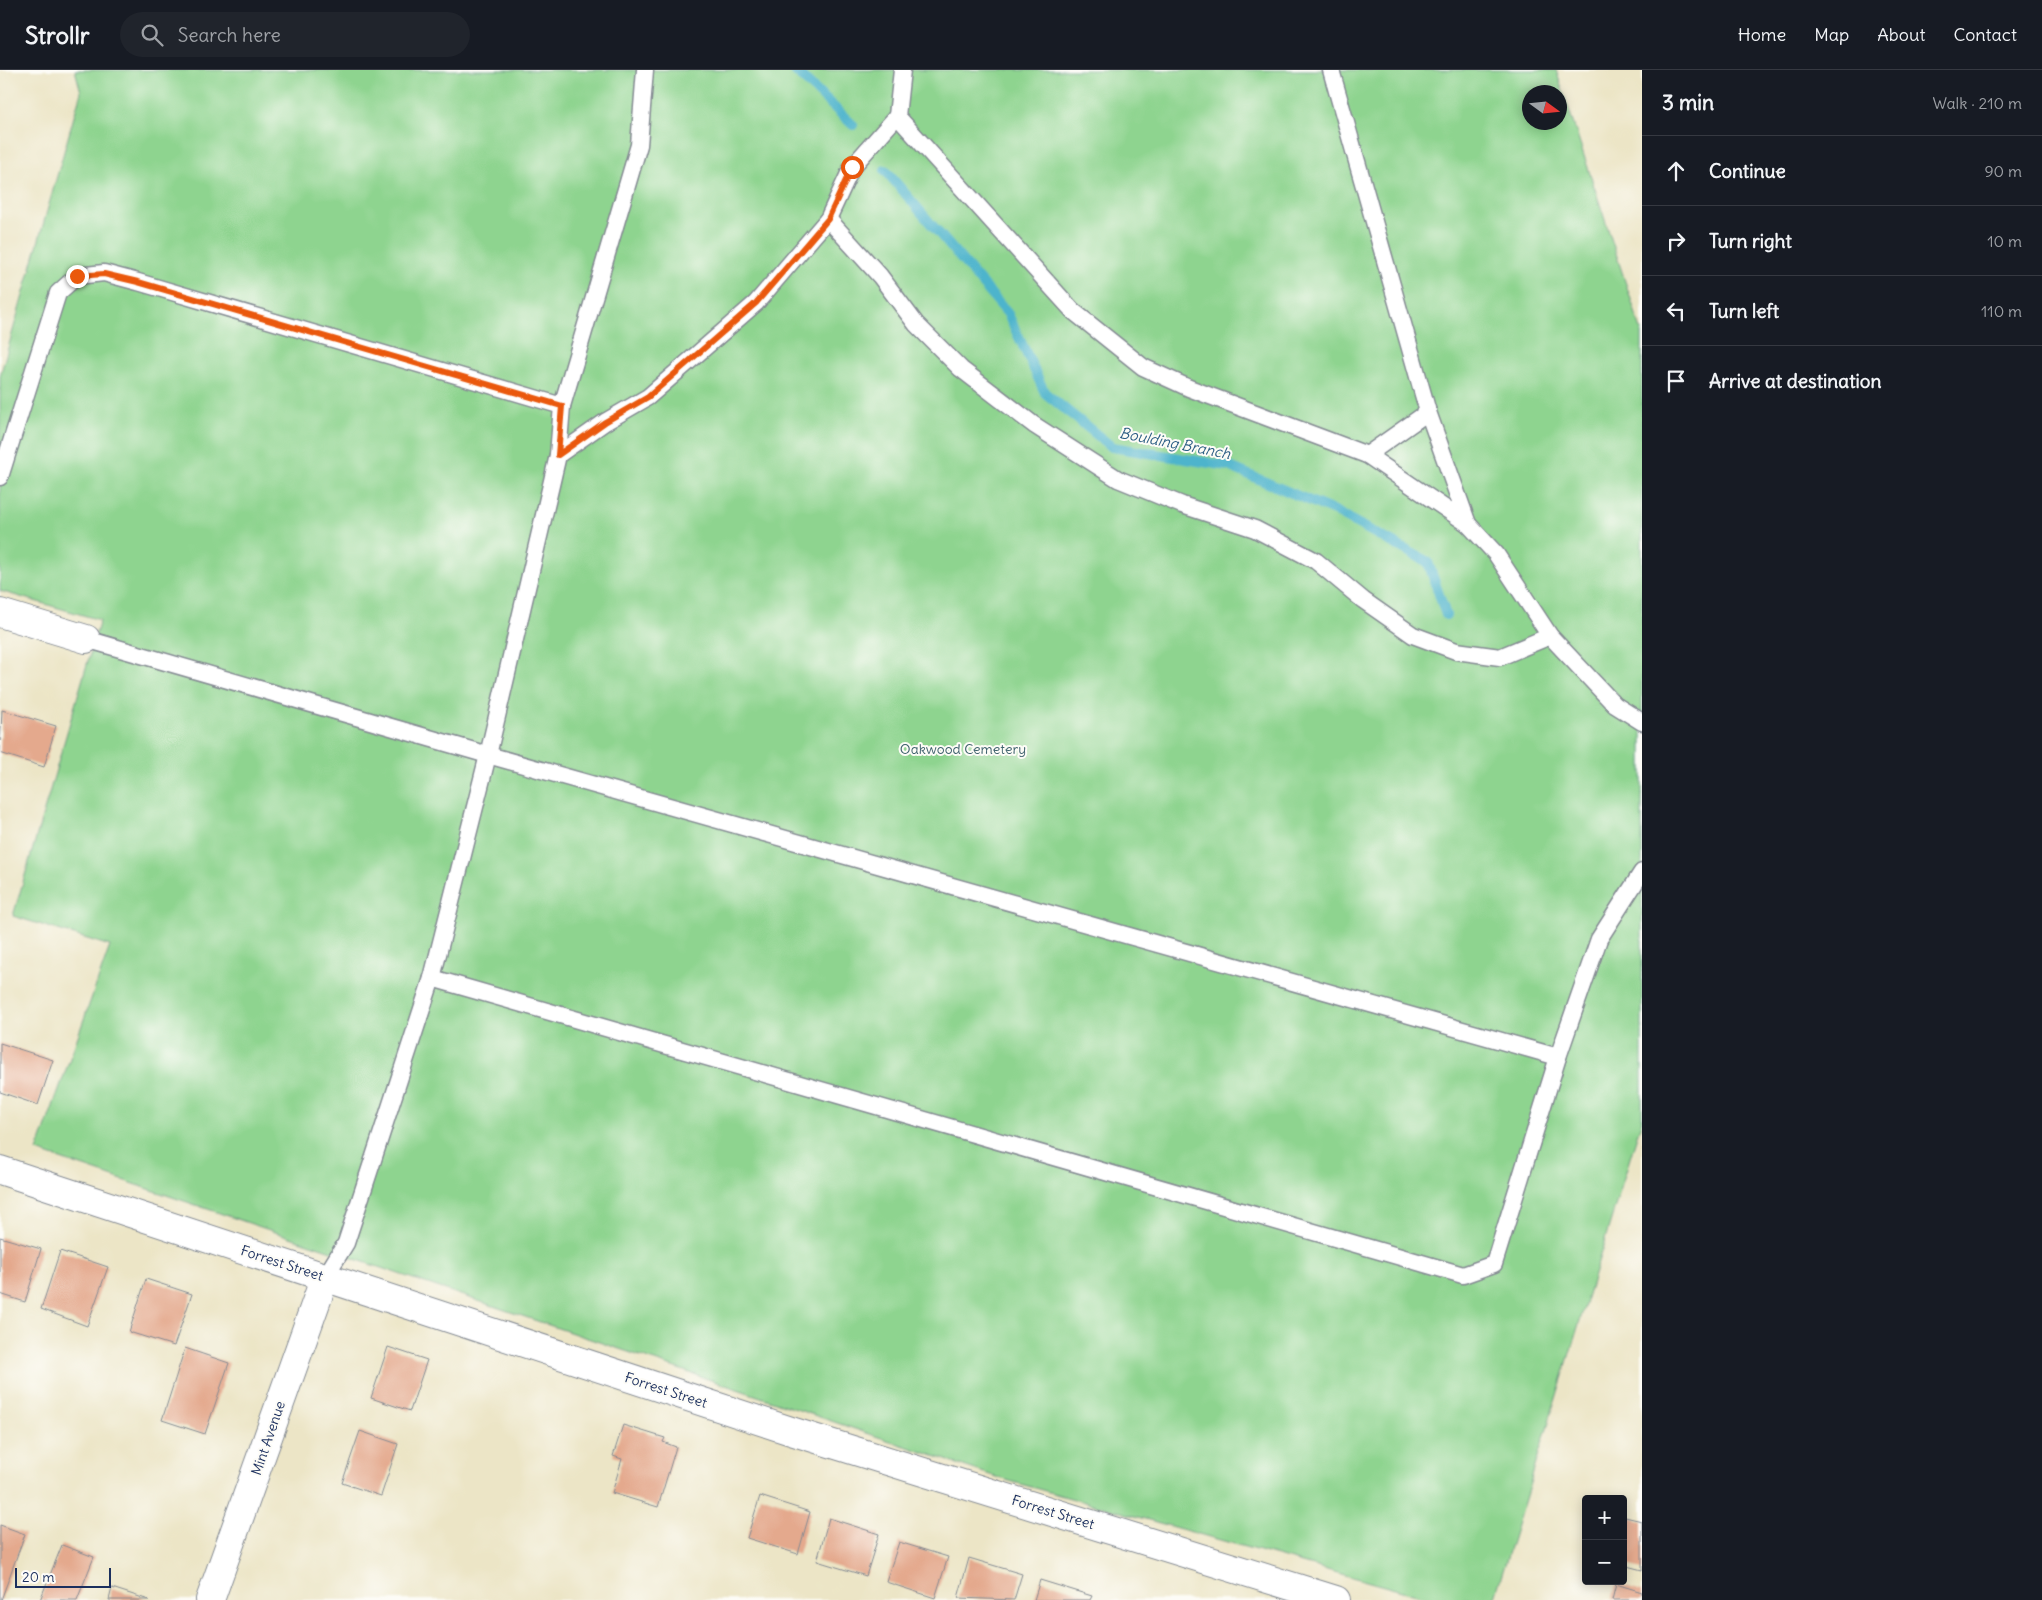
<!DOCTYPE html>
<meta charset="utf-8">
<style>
body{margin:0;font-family:Delius,sans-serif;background:#20242c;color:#f1f3f6}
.controls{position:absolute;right:15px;bottom:15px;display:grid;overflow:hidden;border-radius:5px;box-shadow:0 2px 12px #0003}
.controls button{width:45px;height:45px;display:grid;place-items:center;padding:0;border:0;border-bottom:1px solid #363941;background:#171b24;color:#f1f3f6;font:25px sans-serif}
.compass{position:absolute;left:1522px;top:15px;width:45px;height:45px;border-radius:50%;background:#171b24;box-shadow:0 2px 12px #0003;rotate:105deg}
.scale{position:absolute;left:15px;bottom:12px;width:96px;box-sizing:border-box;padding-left:5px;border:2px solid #1b2f5e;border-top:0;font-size:14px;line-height:18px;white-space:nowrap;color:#1b2f5e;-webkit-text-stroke:4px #fdfcf7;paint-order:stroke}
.stop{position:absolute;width:15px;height:15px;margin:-11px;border:4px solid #ea580c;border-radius:50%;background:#fff}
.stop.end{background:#ea580c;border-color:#fff;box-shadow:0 1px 5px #0008}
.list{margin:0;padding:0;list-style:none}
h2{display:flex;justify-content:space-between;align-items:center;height:65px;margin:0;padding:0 20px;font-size:21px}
h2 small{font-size:16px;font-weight:400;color:#9ea1a6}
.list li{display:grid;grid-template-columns:32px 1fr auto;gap:15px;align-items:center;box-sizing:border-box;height:70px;padding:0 20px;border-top:1px solid #363941}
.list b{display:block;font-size:19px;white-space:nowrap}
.list em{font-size:16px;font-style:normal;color:#9ea1a6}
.icon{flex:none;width:28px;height:28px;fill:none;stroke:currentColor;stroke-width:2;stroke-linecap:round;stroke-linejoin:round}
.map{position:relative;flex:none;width:1642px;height:1530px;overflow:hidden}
header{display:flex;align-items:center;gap:30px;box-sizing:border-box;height:70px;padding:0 25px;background:#171b24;border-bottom:1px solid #363941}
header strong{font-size:24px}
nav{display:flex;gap:28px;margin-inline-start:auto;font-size:18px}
.search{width:350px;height:45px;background:#20242c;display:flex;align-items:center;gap:12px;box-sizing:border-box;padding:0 18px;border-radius:28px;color:#9ea1a6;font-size:19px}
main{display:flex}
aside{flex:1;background:#171b24}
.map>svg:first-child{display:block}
.green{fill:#8ed48f;stroke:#548276;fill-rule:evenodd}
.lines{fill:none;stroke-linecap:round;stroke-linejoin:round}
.stream{stroke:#4db4cc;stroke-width:10}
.building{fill:#e4a98d}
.service-casing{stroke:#848a92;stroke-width:19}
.minor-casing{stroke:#848a92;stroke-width:30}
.service{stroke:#fff;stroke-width:16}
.minor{stroke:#fff;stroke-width:28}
.route{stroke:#ea580c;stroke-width:6}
.labels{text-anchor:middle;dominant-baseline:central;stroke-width:4;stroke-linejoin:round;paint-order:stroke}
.park-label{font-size:14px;fill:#3e616d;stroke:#fdfcf7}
.street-label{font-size:14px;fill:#1b2f5e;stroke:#fdfcf7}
.water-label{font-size:15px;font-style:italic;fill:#2c5e84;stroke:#fdfcf7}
</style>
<header>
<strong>Strollr</strong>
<div class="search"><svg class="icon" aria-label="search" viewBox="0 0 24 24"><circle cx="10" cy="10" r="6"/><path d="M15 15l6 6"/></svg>Search here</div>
<nav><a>Home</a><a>Map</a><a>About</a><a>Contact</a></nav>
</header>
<main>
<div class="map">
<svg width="1642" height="1530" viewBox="0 0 1642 1530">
<rect width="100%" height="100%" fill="#fdfcf7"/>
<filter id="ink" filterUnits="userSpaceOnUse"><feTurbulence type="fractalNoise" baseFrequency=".02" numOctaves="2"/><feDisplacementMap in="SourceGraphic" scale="10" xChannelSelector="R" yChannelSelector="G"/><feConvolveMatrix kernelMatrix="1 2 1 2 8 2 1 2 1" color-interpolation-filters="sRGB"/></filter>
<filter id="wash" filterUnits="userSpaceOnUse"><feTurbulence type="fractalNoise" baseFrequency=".0096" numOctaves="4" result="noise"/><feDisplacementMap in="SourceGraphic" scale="20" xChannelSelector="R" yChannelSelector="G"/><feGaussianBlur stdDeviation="1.12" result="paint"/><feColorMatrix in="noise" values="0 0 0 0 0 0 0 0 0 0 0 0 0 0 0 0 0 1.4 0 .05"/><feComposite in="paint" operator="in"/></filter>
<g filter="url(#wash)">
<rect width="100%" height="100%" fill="#ece5c6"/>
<path class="green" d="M 75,0 L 1556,0 L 1642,263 L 1642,1049 L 1494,1530 L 1434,1530 L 999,1408 L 37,1081 L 110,876 L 13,846 L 100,550 L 0,521 L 0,306 L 81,22 ZM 1530,22 L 1560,22 L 1560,52 L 1530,52 Z"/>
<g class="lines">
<g class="stream">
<path d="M 794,0 L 853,55"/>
<path d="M 885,100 L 1008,244 L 1045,323 L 1112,377 L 1228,396 L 1336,442 L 1428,492 L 1446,545"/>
</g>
</g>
<g id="blocks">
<g class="building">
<path d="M 2,640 L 56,656 L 44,697 L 0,683 Z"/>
<path d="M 0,973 L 53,990 L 38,1035 L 0,1022 Z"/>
<path d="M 0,1167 L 41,1179 L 25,1232 L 0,1224 Z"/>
<path d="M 60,1181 L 108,1197 L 87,1256 L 41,1239 Z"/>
<path d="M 146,1209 L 192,1224 L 174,1276 L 129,1262 Z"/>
<path d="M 388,1277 L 427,1290 L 410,1341 L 371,1328 Z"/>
<path d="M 185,1278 L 229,1293 L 205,1364 L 162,1350 Z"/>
<path d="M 623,1355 L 665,1368 L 663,1372 L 676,1377 L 658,1437 L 612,1423 L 622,1389 L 613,1386 Z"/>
<path d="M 360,1361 L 398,1374 L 381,1426 L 342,1413 Z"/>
<path d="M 760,1426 L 810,1442 L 798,1484 L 747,1468 Z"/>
<path d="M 1625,1447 L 1642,1451 L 1642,1500 L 1623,1495 Z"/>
<path d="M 829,1448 L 879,1464 L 866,1506 L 817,1491 Z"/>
<path d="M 0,1455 L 25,1464 L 1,1530 L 0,1530 Z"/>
<path d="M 899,1472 L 948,1487 L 935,1528 L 886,1512 Z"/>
<path d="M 62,1475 L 94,1487 L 77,1530 L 40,1530 Z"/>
<path d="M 969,1488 L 1022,1504 L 1014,1530 L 958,1528 Z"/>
<path d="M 1040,1510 L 1092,1526 L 1090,1530 L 1034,1530 Z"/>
<path d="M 1616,1514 L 1642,1522 L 1642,1530 L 1612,1530 Z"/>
<path d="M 112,1518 L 149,1530 L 109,1530 Z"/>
</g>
</g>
</g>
<g filter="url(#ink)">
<use href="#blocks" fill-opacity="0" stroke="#848a92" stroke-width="1"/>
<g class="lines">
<defs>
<g id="service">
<path d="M 902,0 L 897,46 L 1073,241 L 1143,297 L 1189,318 L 1367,385 L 1468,454 L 1496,484 L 1550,566 L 1615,635 L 1642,652"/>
<path d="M 1331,0 L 1428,342 L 1468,454"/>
<path d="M 828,149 L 880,206 L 916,254 L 961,299 L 1034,355 L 1118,409 L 1182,435 L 1255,459 L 1316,491 L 1363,530 L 1413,565 L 1456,581 L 1500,587 L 1550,566"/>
<path d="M 558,385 L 605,352 L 648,327 L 756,233 L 828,149 L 852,97 L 897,46"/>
<path d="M 1367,385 L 1428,342"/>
<path d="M 0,407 L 58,223 L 77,206 L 104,203 L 138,212 L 562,336"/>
<path d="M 86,569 L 488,685 L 1558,987"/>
<path d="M 432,908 L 1463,1205 L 1494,1194 L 1558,987 L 1599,869 L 1642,802"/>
<path d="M 325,1207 L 346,1173 L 432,908 L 488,685 L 558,385 L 562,336 L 639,75 L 645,0"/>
</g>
<g id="minor">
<path d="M 0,543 L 86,569"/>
<path d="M 0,1100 L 791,1361 L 1336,1530"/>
<path d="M 210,1530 L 325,1207"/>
</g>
</defs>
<use href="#service" class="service-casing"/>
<use href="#minor" class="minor-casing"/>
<use href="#service" class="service"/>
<use href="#minor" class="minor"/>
</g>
</g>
<g class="lines" filter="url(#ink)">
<path class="route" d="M 77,206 L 104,204 L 138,212 L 562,336 L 558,385 L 605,352 L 648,327 L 756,233 L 828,149 L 852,97"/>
</g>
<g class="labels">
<g class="park-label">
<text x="963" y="679">Oakwood Cemetery</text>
</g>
<g class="street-label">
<text transform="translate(282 1193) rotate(18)">Forrest Street</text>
<text transform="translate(666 1320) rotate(18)">Forrest Street</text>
<text transform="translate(268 1368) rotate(-71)">Mint Avenue</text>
<text transform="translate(1053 1442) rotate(17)">Forrest Street</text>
</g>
<g class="water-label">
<text transform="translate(1175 373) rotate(11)">Boulding Branch</text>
</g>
</g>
</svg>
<div class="controls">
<button>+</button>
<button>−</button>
</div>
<svg class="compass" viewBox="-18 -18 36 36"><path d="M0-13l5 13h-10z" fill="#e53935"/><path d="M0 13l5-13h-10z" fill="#9ea1a6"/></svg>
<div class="scale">20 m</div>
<div class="stop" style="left:852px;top:97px"></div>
<div class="stop end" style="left:77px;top:206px"></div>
</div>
<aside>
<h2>3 min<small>Walk · 210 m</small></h2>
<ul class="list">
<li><svg class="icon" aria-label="ahead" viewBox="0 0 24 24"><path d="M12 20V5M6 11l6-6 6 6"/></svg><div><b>Continue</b></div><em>90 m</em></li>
<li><svg class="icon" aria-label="right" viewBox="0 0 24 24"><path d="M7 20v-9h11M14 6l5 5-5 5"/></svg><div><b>Turn right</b></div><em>10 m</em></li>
<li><svg class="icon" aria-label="left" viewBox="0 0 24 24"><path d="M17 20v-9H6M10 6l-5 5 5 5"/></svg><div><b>Turn left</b></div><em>110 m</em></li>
<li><svg class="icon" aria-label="arrive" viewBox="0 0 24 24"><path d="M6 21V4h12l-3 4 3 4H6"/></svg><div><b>Arrive at destination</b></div></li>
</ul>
</aside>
</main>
